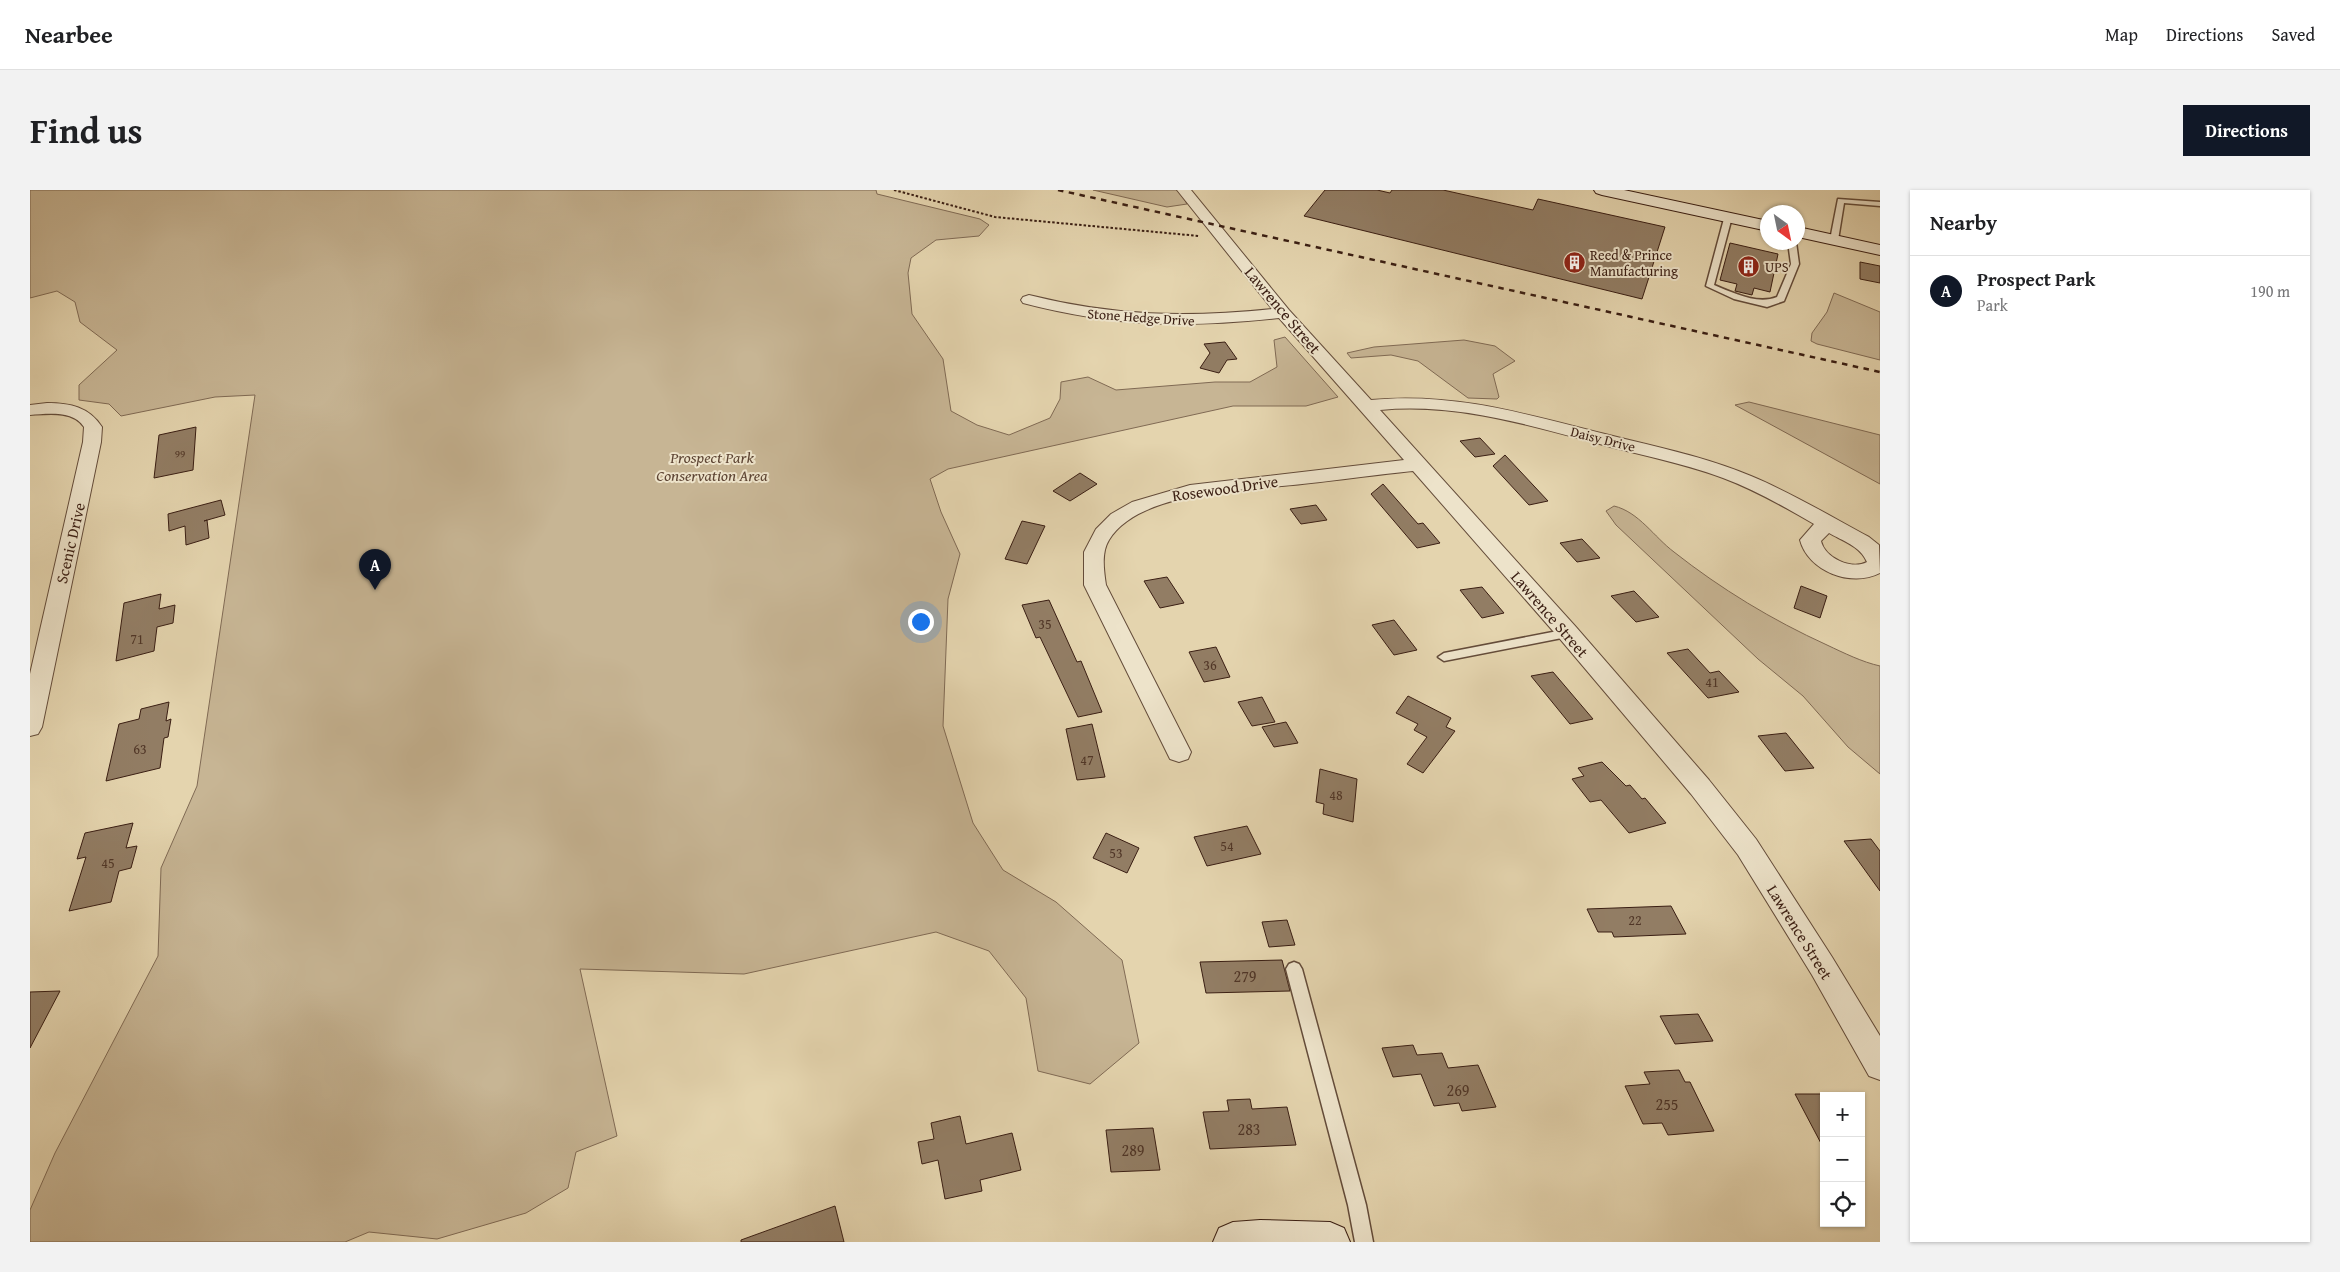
<!DOCTYPE html>
<meta charset="utf-8">
<style>
body{margin:0;font-family:"Gentium Book Plus",serif;background:#f2f2f2;color:#202124}
.controls{position:absolute;right:15px;bottom:15px;display:grid;overflow:hidden;border-radius:0px;box-shadow:0 1px 4px #0004}
.controls button{width:45px;height:45px;display:grid;place-items:center;padding:0;border:0;border-bottom:1px solid #e0e0e0;background:#fff;color:#202124;font:25px sans-serif}
.compass{position:absolute;left:1730px;top:15px;width:45px;height:45px;border-radius:50%;background:#fff;box-shadow:0 1px 4px #0004;rotate:147deg}
.you{position:absolute;left:890px;top:431px;width:18px;height:18px;margin:-12px;border:4px solid #fff;border-radius:50%;background:#1a73e8;box-shadow:0 0 0 8px #1a73e833}
.badge{display:grid;place-items:center;width:32px;height:32px;border-radius:50%;background:#111827;color:#fff;font-size:16px;font-weight:700}
.pin{position:absolute;translate:-50% -41px;filter:drop-shadow(0 1px 2px #0008)}
.pin::after{content:'';position:absolute;top:26px;width:18px;height:15px;background:inherit;clip-path:polygon(0 0,100% 0,50% 100%)}
.list{margin:0;padding:0;list-style:none}
h2{display:flex;justify-content:space-between;align-items:center;height:65px;margin:0;padding:0 20px;font-size:21px}
h2 small{font-size:16px;font-weight:400;color:#757577}
.list li{display:grid;grid-template-columns:32px 1fr auto;gap:15px;align-items:center;box-sizing:border-box;height:70px;padding:0 20px;border-top:1px solid #e0e0e0}
.list b{display:block;font-size:19px;white-space:nowrap}
.list p{margin:0;font-size:16px;white-space:nowrap;color:#757577}
.list em{font-size:16px;font-style:normal;color:#757577}
.icon{flex:none;width:28px;height:28px;fill:none;stroke:currentColor;stroke-width:2;stroke-linecap:round;stroke-linejoin:round}
.map{position:relative;flex:none;width:1850px;height:1052px;overflow:hidden;border-radius:0px}
header{display:flex;align-items:center;gap:30px;box-sizing:border-box;height:70px;padding:0 25px;background:#fff;border-bottom:1px solid #e0e0e0}
header strong{font-size:24px}
nav{display:flex;gap:28px;margin-inline-start:auto;font-size:18px}
.intro{display:flex;align-items:center;justify-content:space-between;box-sizing:border-box;height:120px;padding:0 30px}
h1{margin:0;font-size:35px}
.button{padding:12px 22px;border-radius:0px;background:#111827;color:#fff;font-size:18px;font-weight:700}
main{display:flex;gap:30px;padding:0 30px}
aside{flex:1;background:#fff;border-radius:0px;box-shadow:0 1px 4px #0004}
.map>svg:first-child{display:block}
.green{fill:#c7b594;stroke:#806a54}
.building{fill:#927d64;stroke:#3a1e13}
.lines{fill:none;stroke-linecap:round;stroke-linejoin:round}
.service-casing{stroke:#644c3a;stroke-width:3}
.minor-casing{stroke:#644c3a;stroke-width:2}
.secondary-casing{stroke:#3a1e13;stroke-width:2}
.path{stroke:#3a1e13;stroke-width:2;stroke-dasharray:2.5 2;stroke-linecap:butt}
.service{fill:#ede3ca;fill-rule:evenodd}
.minor{fill:#ede3ca;fill-rule:evenodd}
.secondary{fill:#ede3ca;fill-rule:evenodd}
.rail{stroke:#3a1e13;stroke-width:2.5;stroke-dasharray:5.5 5.5;stroke-linecap:butt}
.labels{text-anchor:middle;dominant-baseline:central;stroke-width:4;stroke-linejoin:round;paint-order:stroke}
.far-number-label{font-size:11px;fill:#503627}
.far-poi-label{font-size:14px;fill:#3a1e13;stroke:#ede3ca;text-anchor:start}
.far-street-label{font-size:14px;fill:#3a1e13;stroke:#ede3ca}
.number-label{font-size:14px;fill:#503627}
.street-label{font-size:16px;fill:#3a1e13;stroke:#ede3ca}
.park-label{font-size:16px;font-style:italic;fill:#5d4433;stroke:#ede3ca}
.near-number-label{font-size:16px;fill:#503627}
</style>
<header>
<strong>Nearbee</strong>
<nav><a>Map</a><a>Directions</a><a>Saved</a></nav>
</header>
<div class="intro"><h1>Find us</h1><a class="button">Directions</a></div>
<main>
<div class="map">
<svg width="1850" height="1052" viewBox="0 0 1850 1052">
<rect width="100%" height="100%" fill="#e4d4ae"/>
<filter id="stains"><feTurbulence type="fractalNoise" baseFrequency=".004" numOctaves="4"/><feColorMatrix values="0 0 0 0 .2 0 0 0 0 .09 0 0 0 0 .02 0 0 0 .5 -.17"/></filter>
<radialGradient id="worn" r=".72"><stop offset=".6" stop-color="#630" stop-opacity="0"/><stop offset="1" stop-color="#630" stop-opacity=".3"/></radialGradient>
<g class="green">
<path d="M 0,0 L 846,0 L 847,4 L 950,29 L 959,35 L 949,46 L 906,50 L 881,68 L 878,83 L 882,124 L 913,169 L 921,221 L 947,235 L 979,245 L 1020,228 L 1030,209 L 1031,192 L 1058,187 L 1086,200 L 1185,192 L 1220,192 L 1247,177 L 1244,150 L 1255,147 L 1308,207 L 1276,216 L 1203,216 L 918,279 L 900,289 L 911,322 L 930,364 L 918,409 L 913,536 L 943,633 L 973,680 L 1026,712 L 1092,770 L 1109,853 L 1060,894 L 1008,881 L 996,808 L 959,761 L 906,742 L 714,784 L 550,779 L 587,946 L 546,962 L 538,998 L 496,1023 L 407,1049 L 339,1042 L 315,1052 L 0,1052 L 0,1020 L 25,963 L 128,766 L 131,678 L 167,596 L 225,205 L 185,207 L 91,226 L 79,214 L 49,210 L 49,195 L 87,160 L 50,132 L 45,112 L 27,101 L 0,108 Z"/>
<path d="M 1063,0 L 1149,0 L 1157,14 L 1137,17 Z"/>
<path d="M 1804,103 L 1850,122 L 1850,170 L 1787,154 L 1781,151 L 1782,143 L 1797,122 Z"/>
<path d="M 1434,150 L 1465,156 L 1485,171 L 1463,184 L 1469,207 L 1467,209 L 1438,208 L 1388,171 L 1361,165 L 1321,168 L 1317,163 L 1344,157 Z"/>
<path d="M 1719,212 L 1850,245 L 1850,294 L 1705,215 Z"/>
<path d="M 1584,316 C 1609,322 1624,347 1644,362 C 1691,399 1742,430 1797,455 C 1814,463 1832,472 1850,476 L 1850,584 L 1818,557 L 1773,506 L 1728,469 L 1586,335 L 1576,321 Z"/>
</g>
<g class="building">
<path d="M 1295,0 L 1347,0 L 1360,3 L 1362,0 L 1413,0 L 1503,20 L 1508,9 L 1635,37 L 1612,109 L 1274,26 Z"/>
<path d="M 1700,53 L 1748,64 L 1740,102 L 1724,98 L 1722,105 L 1705,101 L 1707,94 L 1690,90 Z"/>
<path d="M 1830,72 L 1850,76 L 1850,93 L 1830,89 Z"/>
<path d="M 1195,152 L 1207,169 L 1197,170 L 1189,183 L 1170,178 L 1180,163 L 1174,154 Z"/>
<path d="M 166,237 L 163,280 L 124,288 L 129,245 Z"/>
<path d="M 1450,248 L 1465,264 L 1445,267 L 1430,251 Z"/>
<path d="M 1475,265 L 1518,311 L 1499,315 L 1463,276 Z"/>
<path d="M 1050,283 L 1067,294 L 1040,311 L 1023,301 Z"/>
<path d="M 1353,294 L 1388,334 L 1393,333 L 1410,353 L 1387,358 L 1341,304 Z"/>
<path d="M 191,310 L 195,325 L 174,331 L 177,330 L 179,348 L 156,355 L 155,336 L 139,341 L 138,324 Z"/>
<path d="M 1286,315 L 1297,330 L 1271,334 L 1260,319 Z"/>
<path d="M 992,331 L 1015,336 L 997,374 L 975,369 Z"/>
<path d="M 1552,349 L 1570,368 L 1547,372 L 1530,353 Z"/>
<path d="M 1137,387 L 1154,413 L 1130,418 L 1114,391 Z"/>
<path d="M 1771,396 L 1797,406 L 1790,428 L 1764,418 Z"/>
<path d="M 1452,397 L 1474,423 L 1452,428 L 1430,400 Z"/>
<path d="M 1604,401 L 1629,427 L 1606,432 L 1581,406 Z"/>
<path d="M 131,404 L 129,419 L 145,415 L 143,433 L 127,437 L 124,461 L 86,471 L 94,413 Z"/>
<path d="M 1019,410 L 1047,472 L 1051,471 L 1072,522 L 1048,527 L 1010,447 L 1006,448 L 992,415 Z"/>
<path d="M 1364,430 L 1387,460 L 1364,465 L 1342,435 Z"/>
<path d="M 1186,457 L 1200,487 L 1174,492 L 1159,462 Z"/>
<path d="M 1658,459 L 1680,483 L 1689,481 L 1709,502 L 1678,508 L 1637,463 Z"/>
<path d="M 1523,482 L 1563,529 L 1540,534 L 1501,486 Z"/>
<path d="M 1378,506 L 1421,528 L 1416,537 L 1425,541 L 1393,583 L 1377,574 L 1397,547 L 1384,540 L 1388,534 L 1366,523 Z"/>
<path d="M 1232,507 L 1245,532 L 1222,536 L 1208,512 Z"/>
<path d="M 139,512 L 136,531 L 141,529 L 138,547 L 134,548 L 130,578 L 76,591 L 89,534 L 109,529 L 111,519 Z"/>
<path d="M 1256,532 L 1268,553 L 1244,557 L 1232,537 Z"/>
<path d="M 1062,534 L 1075,587 L 1047,590 L 1036,539 Z"/>
<path d="M 1756,543 L 1784,578 L 1755,581 L 1728,546 Z"/>
<path d="M 1572,572 L 1596,596 L 1600,595 L 1612,609 L 1615,608 L 1636,633 L 1599,643 L 1571,610 L 1560,612 L 1542,589 L 1554,586 L 1548,578 Z"/>
<path d="M 1290,579 L 1327,589 L 1323,632 L 1293,624 L 1294,614 L 1286,612 Z"/>
<path d="M 103,633 L 96,658 L 107,656 L 101,678 L 89,681 L 81,712 L 39,721 L 56,667 L 47,669 L 55,643 Z"/>
<path d="M 1217,636 L 1231,664 L 1177,676 L 1164,647 Z"/>
<path d="M 1076,643 L 1109,658 L 1097,683 L 1063,668 Z"/>
<path d="M 1841,649 L 1850,661 L 1850,701 L 1814,651 Z"/>
<path d="M 1641,716 L 1656,744 L 1584,747 L 1582,742 L 1568,742 L 1557,719 Z"/>
<path d="M 1257,730 L 1265,755 L 1239,757 L 1232,732 Z"/>
<path d="M 1252,770 L 1260,801 L 1176,803 L 1170,772 Z"/>
<path d="M 30,801 L 0,858 L 0,802 Z"/>
<path d="M 1668,824 L 1683,851 L 1645,854 L 1630,826 Z"/>
<path d="M 1383,855 L 1387,865 L 1412,863 L 1418,878 L 1448,875 L 1466,917 L 1432,921 L 1429,913 L 1404,916 L 1391,884 L 1363,887 L 1352,858 Z"/>
<path d="M 1649,880 L 1655,892 L 1660,892 L 1684,941 L 1638,945 L 1632,933 L 1613,934 L 1595,896 L 1620,894 L 1614,882 Z"/>
<path d="M 1765,904 L 1794,904 L 1794,959 Z"/>
<path d="M 1220,909 L 1222,919 L 1257,917 L 1266,955 L 1180,959 L 1173,922 L 1199,921 L 1197,910 Z"/>
<path d="M 930,926 L 936,954 L 982,943 L 991,980 L 950,990 L 952,1001 L 915,1009 L 908,970 L 892,974 L 888,952 L 904,949 L 901,933 Z"/>
<path d="M 1123,938 L 1130,980 L 1081,982 L 1076,940 Z"/>
<path d="M 805,1016 L 814,1052 L 711,1052 L 711,1050 Z"/>
</g>
<g class="lines">
<defs>
<g id="service">
<path d="M 1808,9 L 1850,12 L 1850,16 L 1814,13 L 1808,50 L 1804,52 L 1800,50 Z"/>
<path d="M 1695,25 L 1702,27 L 1684,95 C 1704,103 1727,115 1747,107 L 1761,74 L 1758,52 L 1766,52 L 1769,74 L 1754,111 L 1737,117 L 1704,109 L 1676,96 Z"/>
<path d="M 1538,439 L 1544,443 L 1542,446 L 1414,471 L 1408,467 L 1414,463 Z"/>
<path d="M 1264,772 L 1269,774 L 1272,779 L 1336,1015 L 1343,1052 L 1325,1052 L 1318,1015 L 1256,779 L 1259,774 Z"/>
</g>
<g id="minor">
<path d="M 1147,0 L 1161,0 L 1259,120 L 1341,210 C 1426,202 1498,225 1579,245 C 1627,257 1676,267 1721,286 C 1762,303 1800,326 1839,347 L 1849,355 L 1850,383 C 1821,398 1778,381 1770,350 L 1784,334 C 1755,317 1725,300 1693,288 C 1650,272 1605,264 1562,252 C 1492,233 1423,213 1350,220 L 1546,437 L 1679,590 L 1726,649 L 1802,767 L 1850,846 L 1850,890 L 1839,886 L 1782,785 L 1708,665 L 1661,604 L 1530,449 L 1383,281 C 1343,285 1303,291 1263,295 C 1212,300 1108,302 1079,350 C 1071,363 1074,381 1076,395 L 1161,562 L 1158,569 L 1149,572 L 1140,569 L 1054,395 L 1054,362 L 1066,339 L 1081,324 L 1102,312 L 1160,295 L 1374,270 L 1249,128 C 1156,138 1085,137 993,113 L 991,110 L 993,107 L 999,105 C 1084,126 1155,128 1242,119 ZM 1799,343 C 1813,351 1830,356 1837,372 C 1821,380 1795,368 1791,351 Z"/>
<path d="M 17,213 C 40,213 59,217 72,237 L 71,252 L 12,537 L 8,544 L 0,546 L 0,484 L 53,252 L 54,237 C 43,220 17,224 0,225 L 0,215 Z"/>
</g>
<g id="secondary">
<path d="M 1564,0 L 1594,0 L 1738,31 L 1738,41 L 1572,5 L 1566,3 Z"/>
<path d="M 1768,37 L 1850,55 L 1850,65 L 1768,47 Z"/>
<path d="M 1230,1030 L 1300,1032 L 1314,1038 L 1320,1052 L 1183,1052 L 1189,1038 L 1203,1032 Z"/>
</g>
</defs>
<use href="#service" class="service-casing"/>
<use href="#minor" class="minor-casing"/>
<use href="#secondary" class="secondary-casing"/>
<path class="path" d="M 864,0 L 965,27 L 1169,46"/>
<use href="#service" class="service"/>
<use href="#minor" class="minor"/>
<use href="#secondary" class="secondary"/>
<path class="rail" d="M 1028,0 L 1850,182"/>
</g>
<defs>
<symbol id="building-disc" viewBox="-11 -11 22 22"><circle r="9.5" fill="#8f2418" stroke="#ede3ca"/><path d="M-4-6H4V6H1V3H-1V6H-4ZM-2.5-4.3h1.7v1.8h-1.7ZM.8-4.3h1.7v1.8H.8ZM-2.5-1h1.7V.8h-1.7ZM.8-1h1.7V.8H.8Z" fill="#fff"/></symbol>
</defs>
<g fill-rule="evenodd">
<use href="#building-disc" x="1532" y="60" width="25" height="25"/>
<use href="#building-disc" x="1706" y="64" width="25" height="25"/>
</g>
<g class="labels">
<g class="far-number-label">
<text x="150" y="264">99</text>
</g>
<g class="far-poi-label">
<text x="1560" y="65">Reed &amp; Prince<tspan x="1560" dy="16">Manufacturing</tspan></text>
<text x="1735" y="77">UPS</text>
</g>
<g class="far-street-label">
<text transform="translate(1111 127) rotate(4)">Stone Hedge Drive</text>
<text transform="translate(1573 249) rotate(14)">Daisy Drive</text>
</g>
<g class="number-label">
<text x="1015" y="434">35</text>
<text x="107" y="449">71</text>
<text x="1180" y="475">36</text>
<text x="1682" y="492">41</text>
<text x="110" y="559">63</text>
<text x="1057" y="570">47</text>
<text x="1306" y="605">48</text>
<text x="1197" y="656">54</text>
<text x="1086" y="663">53</text>
<text x="78" y="673">45</text>
<text x="1605" y="730">22</text>
</g>
<g class="street-label">
<text transform="translate(1253 120) rotate(50)">Lawrence Street</text>
<text transform="translate(1195 298) rotate(-8)">Rosewood Drive</text>
<text transform="translate(40 353) rotate(-77)">Scenic Drive</text>
<text transform="translate(1520 424) rotate(49)">Lawrence Street</text>
<text transform="translate(1770 742) rotate(58)">Lawrence Street</text>
</g>
<g class="park-label">
<text x="682" y="267">Prospect Park<tspan x="682" dy="18">Conservation Area</tspan></text>
</g>
<g class="near-number-label">
<text x="1215" y="786">279</text>
<text x="1428" y="900">269</text>
<text x="1637" y="914">255</text>
<text x="1219" y="939">283</text>
<text x="1103" y="960">289</text>
</g>
</g>
<rect width="100%" height="100%" filter="url(#stains)"/>
<rect width="100%" height="100%" fill="url(#worn)"/>
</svg>
<div class="controls">
<button>+</button>
<button>−</button>
<button><svg class="icon" aria-label="locate" viewBox="0 0 24 24"><circle cx="12" cy="12" r="6"/><path d="M12 2v4M12 18v4M2 12h4M18 12h4"/></svg></button>
</div>
<svg class="compass" viewBox="-18 -18 36 36"><path d="M0-13l5 13h-10z" fill="#e53935"/><path d="M0 13l5-13h-10z" fill="#757577"/></svg>
<div class="you"></div>
<div class="pin badge" style="left:345px;top:400px">A</div>
</div>
<aside>
<h2>Nearby<small></small></h2>
<ul class="list">
<li><span class="badge">A</span><div><b>Prospect Park</b><p>Park</p></div><em>190 m</em></li>
</ul>
</aside>
</main>
